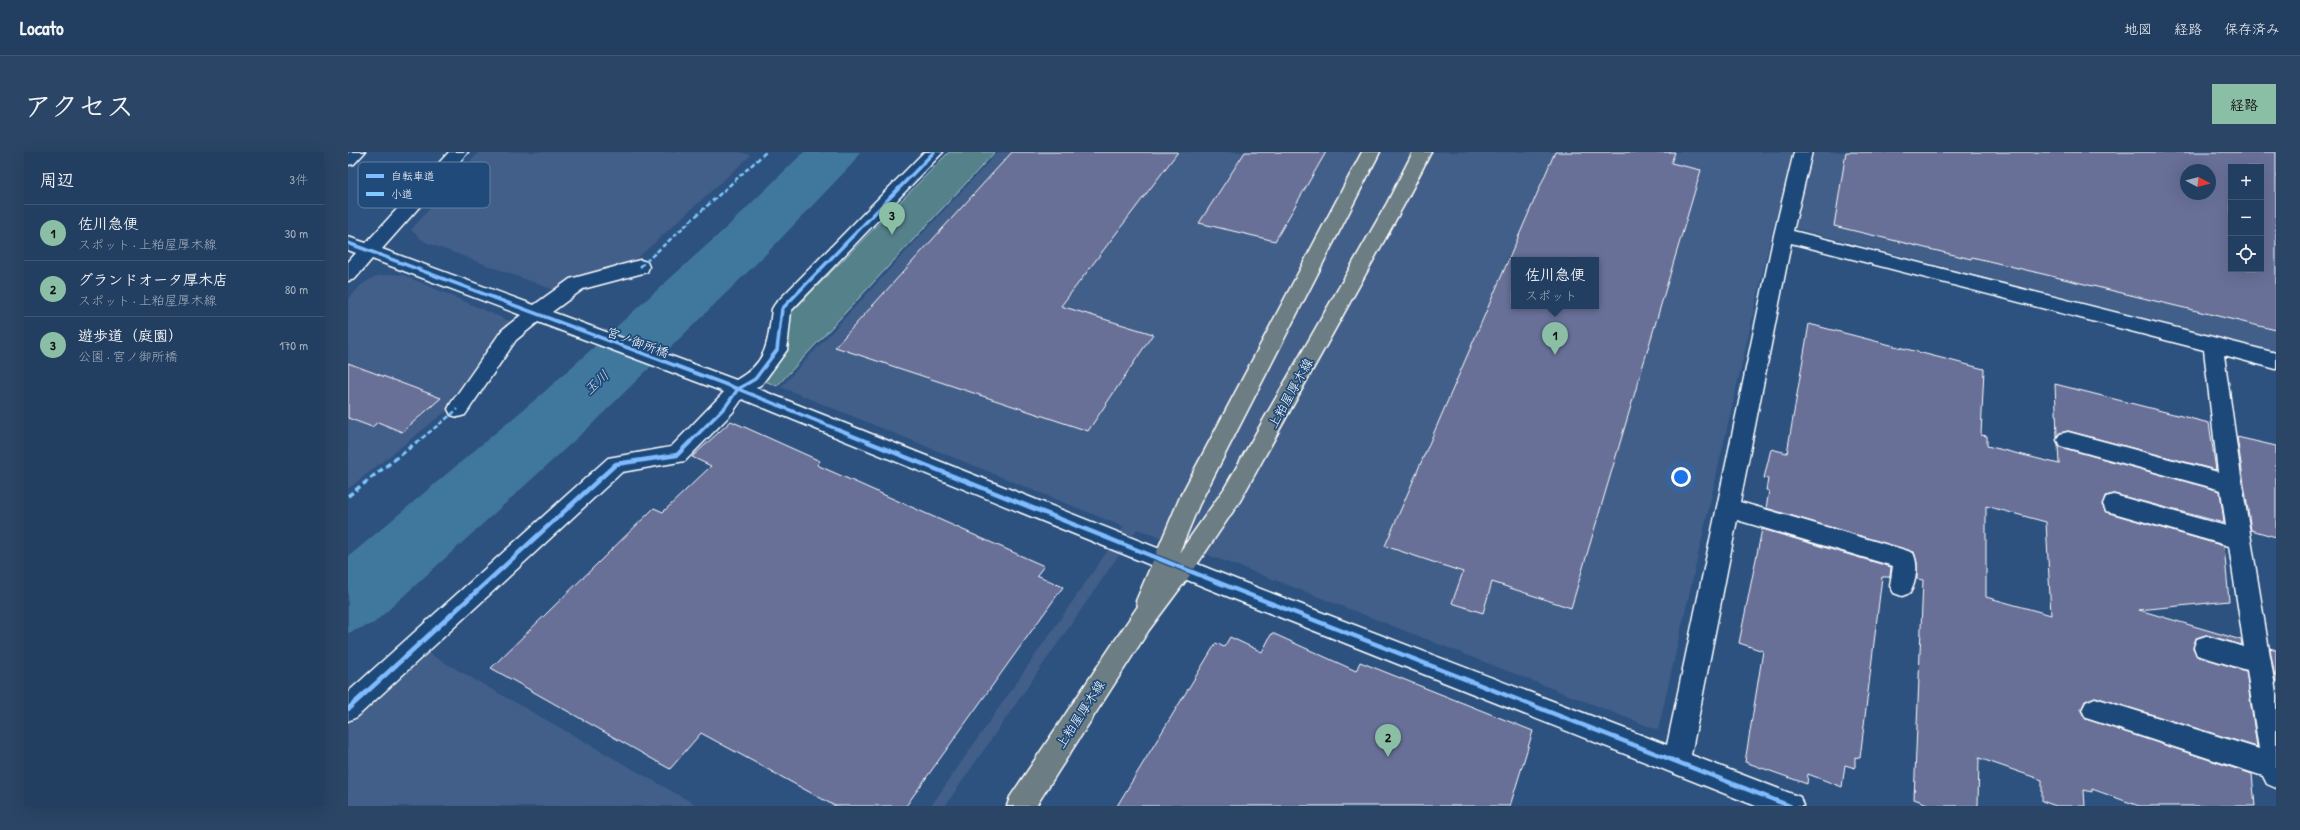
<!DOCTYPE html>
<html lang="ja">
<meta charset="utf-8">
<style>
body{margin:0;font-family:"Patrick Hand","Klee One",sans-serif;background:#2a4566;color:#f1f3f6}
.controls{position:absolute;right:12px;top:12px;display:grid;overflow:hidden;border-radius:0px;box-shadow:0 4px 16px #0002}
.controls button{width:36px;height:36px;display:grid;place-items:center;padding:0;border:0;border-bottom:1px solid #3f5775;background:#223e60;color:#f1f3f6;font:20px sans-serif}
.compass{position:absolute;left:1832px;top:12px;width:36px;height:36px;border-radius:50%;background:#223e60;box-shadow:0 4px 16px #0002;rotate:97deg}
.you{position:absolute;left:1333px;top:325px;width:14px;height:14px;margin:-10px;border:3px solid #fff;border-radius:50%;background:#1a73e8;box-shadow:0 0 0 6px #1a73e833}
.badge{display:grid;place-items:center;width:26px;height:26px;border-radius:50%;background:#8abfa5;color:#111;font-size:13px;font-weight:700}
.pin{position:absolute;translate:-50% -33px;filter:drop-shadow(0 1px 2px #0008)}
.pin::after{content:'';position:absolute;top:21px;width:14px;height:12px;background:inherit;clip-path:polygon(0 0,100% 0,50% 100%)}
.popup{position:absolute;left:1163px;top:105px;width:88px;height:52px;box-sizing:border-box;display:grid;place-content:center;border-radius:0px;background:#223e60;filter:drop-shadow(0 1px 3px #0005);font-size:13px;white-space:nowrap;color:#a2aebd}
.popup b{font-size:15px;color:#f1f3f6}
.popup::after{content:'';position:absolute;left:50%;top:100%;margin-left:-8px;border:8px solid transparent;border-top-color:#223e60}
.list{margin:0;padding:0;list-style:none}
h2{display:flex;justify-content:space-between;align-items:center;height:52px;margin:0;padding:0 16px;font-size:17px}
h2 small{font-size:13px;font-weight:400;color:#a2aebd}
.list li{display:grid;grid-template-columns:26px 1fr auto;gap:12px;align-items:center;box-sizing:border-box;height:56px;padding:0 16px;border-top:1px solid #3f5775}
.list b{display:block;font-size:15px;white-space:nowrap}
.list p{margin:0;font-size:13px;white-space:nowrap;color:#a2aebd}
.list em{font-size:13px;font-style:normal;color:#a2aebd}
.icon{flex:none;width:22px;height:22px;fill:none;stroke:currentColor;stroke-width:2;stroke-linecap:round;stroke-linejoin:round}
.map{position:relative;flex:none;width:1928px;height:654px;overflow:hidden;border-radius:0px}
header{display:flex;align-items:center;gap:24px;box-sizing:border-box;height:56px;padding:0 20px;background:#223e60;border-bottom:1px solid #3f5775}
header strong{font-size:19px}
nav{display:flex;gap:22px;margin-inline-start:auto;font-size:14px}
.intro{display:flex;align-items:center;justify-content:space-between;box-sizing:border-box;height:96px;padding:0 24px}
h1{margin:0;font-size:28px}
.button{padding:10px 18px;border-radius:0px;background:#8abfa5;color:#111;font-size:14px;font-weight:700}
main{display:flex;gap:24px;padding:0 24px}
aside{flex:1;background:#223e60;border-radius:0px;box-shadow:0 4px 16px #0002}
.map>svg:first-child{display:block}
.built{fill:#425e89;fill-rule:evenodd}
.green{fill:#54818a;stroke:#aac0c4}
.lines{fill:none;stroke-linecap:round;stroke-linejoin:round}
.river{fill:#41789d;fill-rule:evenodd}
.building{fill:#677098;stroke:#fff;fill-rule:evenodd}
.minor-casing{stroke:#fff;stroke-width:3}
.major-casing{stroke:#fff;stroke-width:3}
.minor{fill:#1f4a7a;fill-rule:evenodd}
.major{fill:#6c7e84;fill-rule:evenodd}
.quiet-far1{stroke:#80caff;stroke-width:2.5;stroke-dasharray:5 2.5;stroke-linecap:butt}
.quiet{stroke:#80caff;stroke-width:3.5;stroke-dasharray:6 3.5;stroke-linecap:butt}
.cycleway-far1-casing{stroke:#1f4a7a;stroke-width:5.5}
.cycleway-casing{stroke:#1f4a7a;stroke-width:7}
.cycleway-far1{stroke:#80bcff;stroke-width:3.5}
.cycleway{stroke:#80bcff;stroke-width:4.5}
.labels{text-anchor:middle;dominant-baseline:central;stroke-width:3.5;stroke-linejoin:round;paint-order:stroke}
.street-label{font-size:13px;fill:#fff;stroke:#1f4a7a}
.water-label{font-size:14px;font-style:italic;fill:#d0dde6;stroke:#1f4a7a}
.key{fill:#1f4a7a;stroke:#6280a2;stroke-width:1}
.key-label{font-size:11px;fill:#fff}
</style>
<header>
<strong>Locato</strong>
<nav><a>地図</a><a>経路</a><a>保存済み</a></nav>
</header>
<div class="intro"><h1>アクセス</h1><a class="button">経路</a></div>
<main>
<aside>
<h2>周辺<small>3件</small></h2>
<ul class="list">
<li><span class="badge">1</span><div><b>佐川急便</b><p>スポット · 上粕屋厚木線</p></div><em>30 m</em></li>
<li><span class="badge">2</span><div><b>グランドオータ厚木店</b><p>スポット · 上粕屋厚木線</p></div><em>80 m</em></li>
<li><span class="badge">3</span><div><b>遊歩道（庭園）</b><p>公園 · 宮ノ御所橋</p></div><em>170 m</em></li>
</ul>
</aside>
<div class="map">
<svg width="1928" height="654" viewBox="0 0 1928 654">
<rect width="100%" height="100%" fill="#2d5280"/>
<filter id="ink" filterUnits="userSpaceOnUse"><feTurbulence type="fractalNoise" baseFrequency=".025" numOctaves="2"/><feDisplacementMap in="SourceGraphic" scale="8" xChannelSelector="R" yChannelSelector="G"/><feConvolveMatrix kernelMatrix="1 2 1 2 8 2 1 2 1" color-interpolation-filters="sRGB"/></filter>
<g filter="url(#ink)">
<g class="built">
<path d="M 131,0 L 391,0 L 403,3 L 284,111 L 228,124 L 209,139 L 77,90 L 63,78 Z"/>
<path d="M 650,0 L 1928,0 L 1928,200 L 1426,71 L 1310,578 L 917,424 L 789,377 L 597,654 L 583,654 L 776,375 L 433,235 ZM 1883,15 L 1913,15 L 1913,117 L 1883,117 ZM 1838,18 L 1862,18 L 1862,42 L 1838,42 ZM 1166,108 L 1248,108 L 1248,154 L 1166,154 Z"/>
<path d="M 43,122 L 55,123 L 168,172 L 102,256 L 0,337 L 0,148 L 13,133 L 26,125 Z"/>
<path d="M 78,500 L 350,654 L 0,654 L 0,572 Z"/>
</g>
<path class="green" d="M 601,0 L 647,0 L 429,234 L 412,227 L 437,167 Z"/>
<g class="lines">
<path class="river" d="M 456,0 L 512,0 L 504,12 L 419,101 L 241,275 L 26,471 L 0,481 L 0,405 L 195,241 L 379,75 Z"/>
</g>
<g class="building">
<path d="M 664,0 L 830,0 L 713,154 L 805,182 L 740,279 L 487,195 Z"/>
<path d="M 897,0 L 978,0 L 927,89 L 851,71 Z"/>
<path d="M 1207,0 L 1327,0 L 1323,11 L 1353,18 L 1223,456 L 1144,430 L 1135,461 L 1104,451 L 1115,420 L 1037,394 ZM 1166,108 L 1248,108 L 1248,154 L 1166,154 Z"/>
<path d="M 1498,0 L 1928,0 L 1928,178 L 1624,105 L 1623,107 L 1486,74 ZM 1883,15 L 1913,15 L 1913,117 L 1883,117 ZM 1838,18 L 1862,18 L 1862,42 L 1838,42 Z"/>
<path d="M 1461,172 L 1636,217 L 1633,283 L 1639,284 L 1639,294 L 1711,312 L 1710,293 L 1712,295 L 1872,339 L 1876,371 L 1766,342 L 1757,344 L 1754,353 L 1758,360 L 1876,394 L 1881,449 L 1791,458 L 1893,488 L 1894,493 L 1858,483 L 1848,486 L 1845,496 L 1849,504 L 1898,519 L 1909,595 L 1747,545 L 1737,549 L 1733,559 L 1738,567 L 1904,622 L 1907,654 L 1791,654 L 1744,637 L 1744,640 L 1736,638 L 1737,654 L 1708,654 L 1694,649 L 1694,628 L 1631,606 L 1630,654 L 1585,654 L 1566,647 L 1575,428 L 1569,427 L 1569,411 L 1566,400 L 1418,356 L 1421,339 L 1418,338 L 1420,327 L 1416,326 L 1423,297 L 1439,301 ZM 1638,354 L 1698,370 L 1703,463 L 1638,445 Z"/>
<path d="M 0,211 L 93,246 L 54,280 L 30,270 L 24,275 L 0,266 Z"/>
<path d="M 1707,232 L 1861,271 L 1868,318 L 1720,279 L 1712,281 L 1709,284 Z"/>
<path d="M 383,269 L 472,309 L 469,313 L 696,414 L 689,423 L 715,435 L 558,654 L 487,654 L 353,581 L 322,617 L 143,516 L 306,356 L 315,360 L 363,314 L 344,305 Z"/>
<path d="M 1889,285 L 1928,294 L 1928,385 L 1903,378 Z"/>
<path d="M 1414,377 L 1543,415 L 1542,425 L 1534,425 L 1512,606 L 1507,605 L 1507,616 L 1497,613 L 1494,635 L 1460,622 L 1459,632 L 1397,610 L 1415,499 L 1391,491 Z"/>
<path d="M 924,481 L 1008,519 L 1012,510 L 1185,579 L 1162,654 L 769,654 L 868,491 L 876,495 L 882,485 L 914,500 Z"/>
<path d="M 1922,496 L 1928,498 L 1928,532 Z"/>
</g>
<g class="lines">
<defs>
<g id="minor">
<path d="M 0,0 L 17,0 L 6,12 L 0,13 Z"/>
<path d="M 101,0 L 120,0 L 34,97 L 186,153 L 222,127 L 292,108 L 299,110 L 301,115 L 299,120 L 235,137 L 204,160 L 388,228 C 420,210 420,190 424,157 L 427,152 L 576,0 L 595,0 L 443,159 L 439,198 L 414,232 L 408,236 L 897,431 L 1319,593 L 1426,83 L 1446,0 L 1464,0 L 1445,79 L 1928,201 L 1928,217 L 1876,203 L 1894,332 L 1928,541 L 1928,636 L 1919,632 L 1915,624 L 1738,566 L 1734,558 L 1738,550 L 1747,546 L 1911,597 L 1899,518 L 1849,503 L 1846,495 L 1849,487 L 1858,484 L 1896,495 L 1881,394 L 1766,361 L 1758,359 L 1755,352 L 1758,345 L 1766,343 L 1878,374 L 1873,338 L 1720,296 L 1712,294 L 1709,288 L 1712,282 L 1720,280 L 1870,320 L 1856,198 L 1443,91 L 1392,350 L 1557,398 L 1565,401 C 1571,413 1568,430 1562,441 L 1554,444 L 1546,441 L 1542,434 L 1545,414 L 1389,368 L 1343,603 L 1452,645 L 1455,654 L 1408,654 L 881,445 L 394,247 L 385,260 L 337,309 L 274,320 L 9,565 L 0,569 L 0,540 L 260,306 L 323,295 L 376,240 L 190,170 L 168,188 L 117,263 L 110,265 L 103,263 L 100,257 L 103,251 L 154,178 L 173,163 L 24,107 L 7,127 L 0,129 L 0,110 L 8,101 L 0,98 L 0,85 L 18,91 Z"/>
</g>
<path id="major" d="M 1014,0 L 1032,0 L 851,353 L 831,401 L 876,337 L 1039,51 L 1065,0 L 1083,0 L 1057,51 L 892,349 L 842,423 L 801,478 L 688,654 L 659,654 L 662,645 L 790,454 L 788,449 L 832,345 Z"/>
</defs>
<use href="#minor" class="minor-casing"/>
<use href="#major" class="major-casing"/>
<use href="#minor" class="minor"/>
<use href="#major" class="major"/>
<g class="quiet-far1">
<path d="M 292,115 L 418,0"/>
<path d="M 68,291 L 110,257"/>
</g>
<path class="quiet" d="M 0,344 L 69,290"/>
<defs>
<g id="cycleway-far1">
<path d="M 0,91 L 390,237 L 523,291"/>
<path d="M 341,291 L 378,254 L 390,237 L 407,227 L 429,198 L 434,157 L 586,0"/>
</g>
<g id="cycleway">
<path d="M 520,290 L 889,438 L 1442,654"/>
<path d="M 0,557 L 268,312 L 329,303 L 342,290"/>
</g>
</defs>
<use href="#cycleway-far1" class="cycleway-far1-casing"/>
<use href="#cycleway" class="cycleway-casing"/>
<use href="#cycleway-far1" class="cycleway-far1"/>
<use href="#cycleway" class="cycleway"/>
</g>
</g>
<g class="labels">
<g class="street-label">
<text transform="translate(290 190) rotate(20)">宮ノ御所橋</text>
<text transform="translate(942 241) rotate(-61)">上粕屋厚木線</text>
<text transform="translate(732 562) rotate(-57)">上粕屋厚木線</text>
</g>
<g class="water-label">
<text transform="translate(248 230) rotate(-43)">玉川</text>
</g>
</g>
<rect x="10" y="10" width="132" height="46" rx="6" class="key"/>
<rect x="18" y="22" width="18" height="4" fill="#80bcff"/>
<rect x="18" y="40" width="18" height="4" fill="#80caff"/>
<g class="key-label">
<text x="43" y="28">自転車道</text>
<text x="43" y="46">小道</text>
</g>
</svg>
<div class="controls">
<button>+</button>
<button>−</button>
<button><svg class="icon" aria-label="locate" viewBox="0 0 24 24"><circle cx="12" cy="12" r="6"/><path d="M12 2v4M12 18v4M2 12h4M18 12h4"/></svg></button>
</div>
<svg class="compass" viewBox="-18 -18 36 36"><path d="M0-13l5 13h-10z" fill="#e53935"/><path d="M0 13l5-13h-10z" fill="#a2aebd"/></svg>
<div class="you"></div>
<div class="pin badge" style="left:1207px;top:203px">1</div>
<div class="popup"><b>佐川急便</b>スポット</div>
<div class="pin badge" style="left:1040px;top:605px">2</div>
<div class="pin badge" style="left:544px;top:83px">3</div>
</div>
</main>
